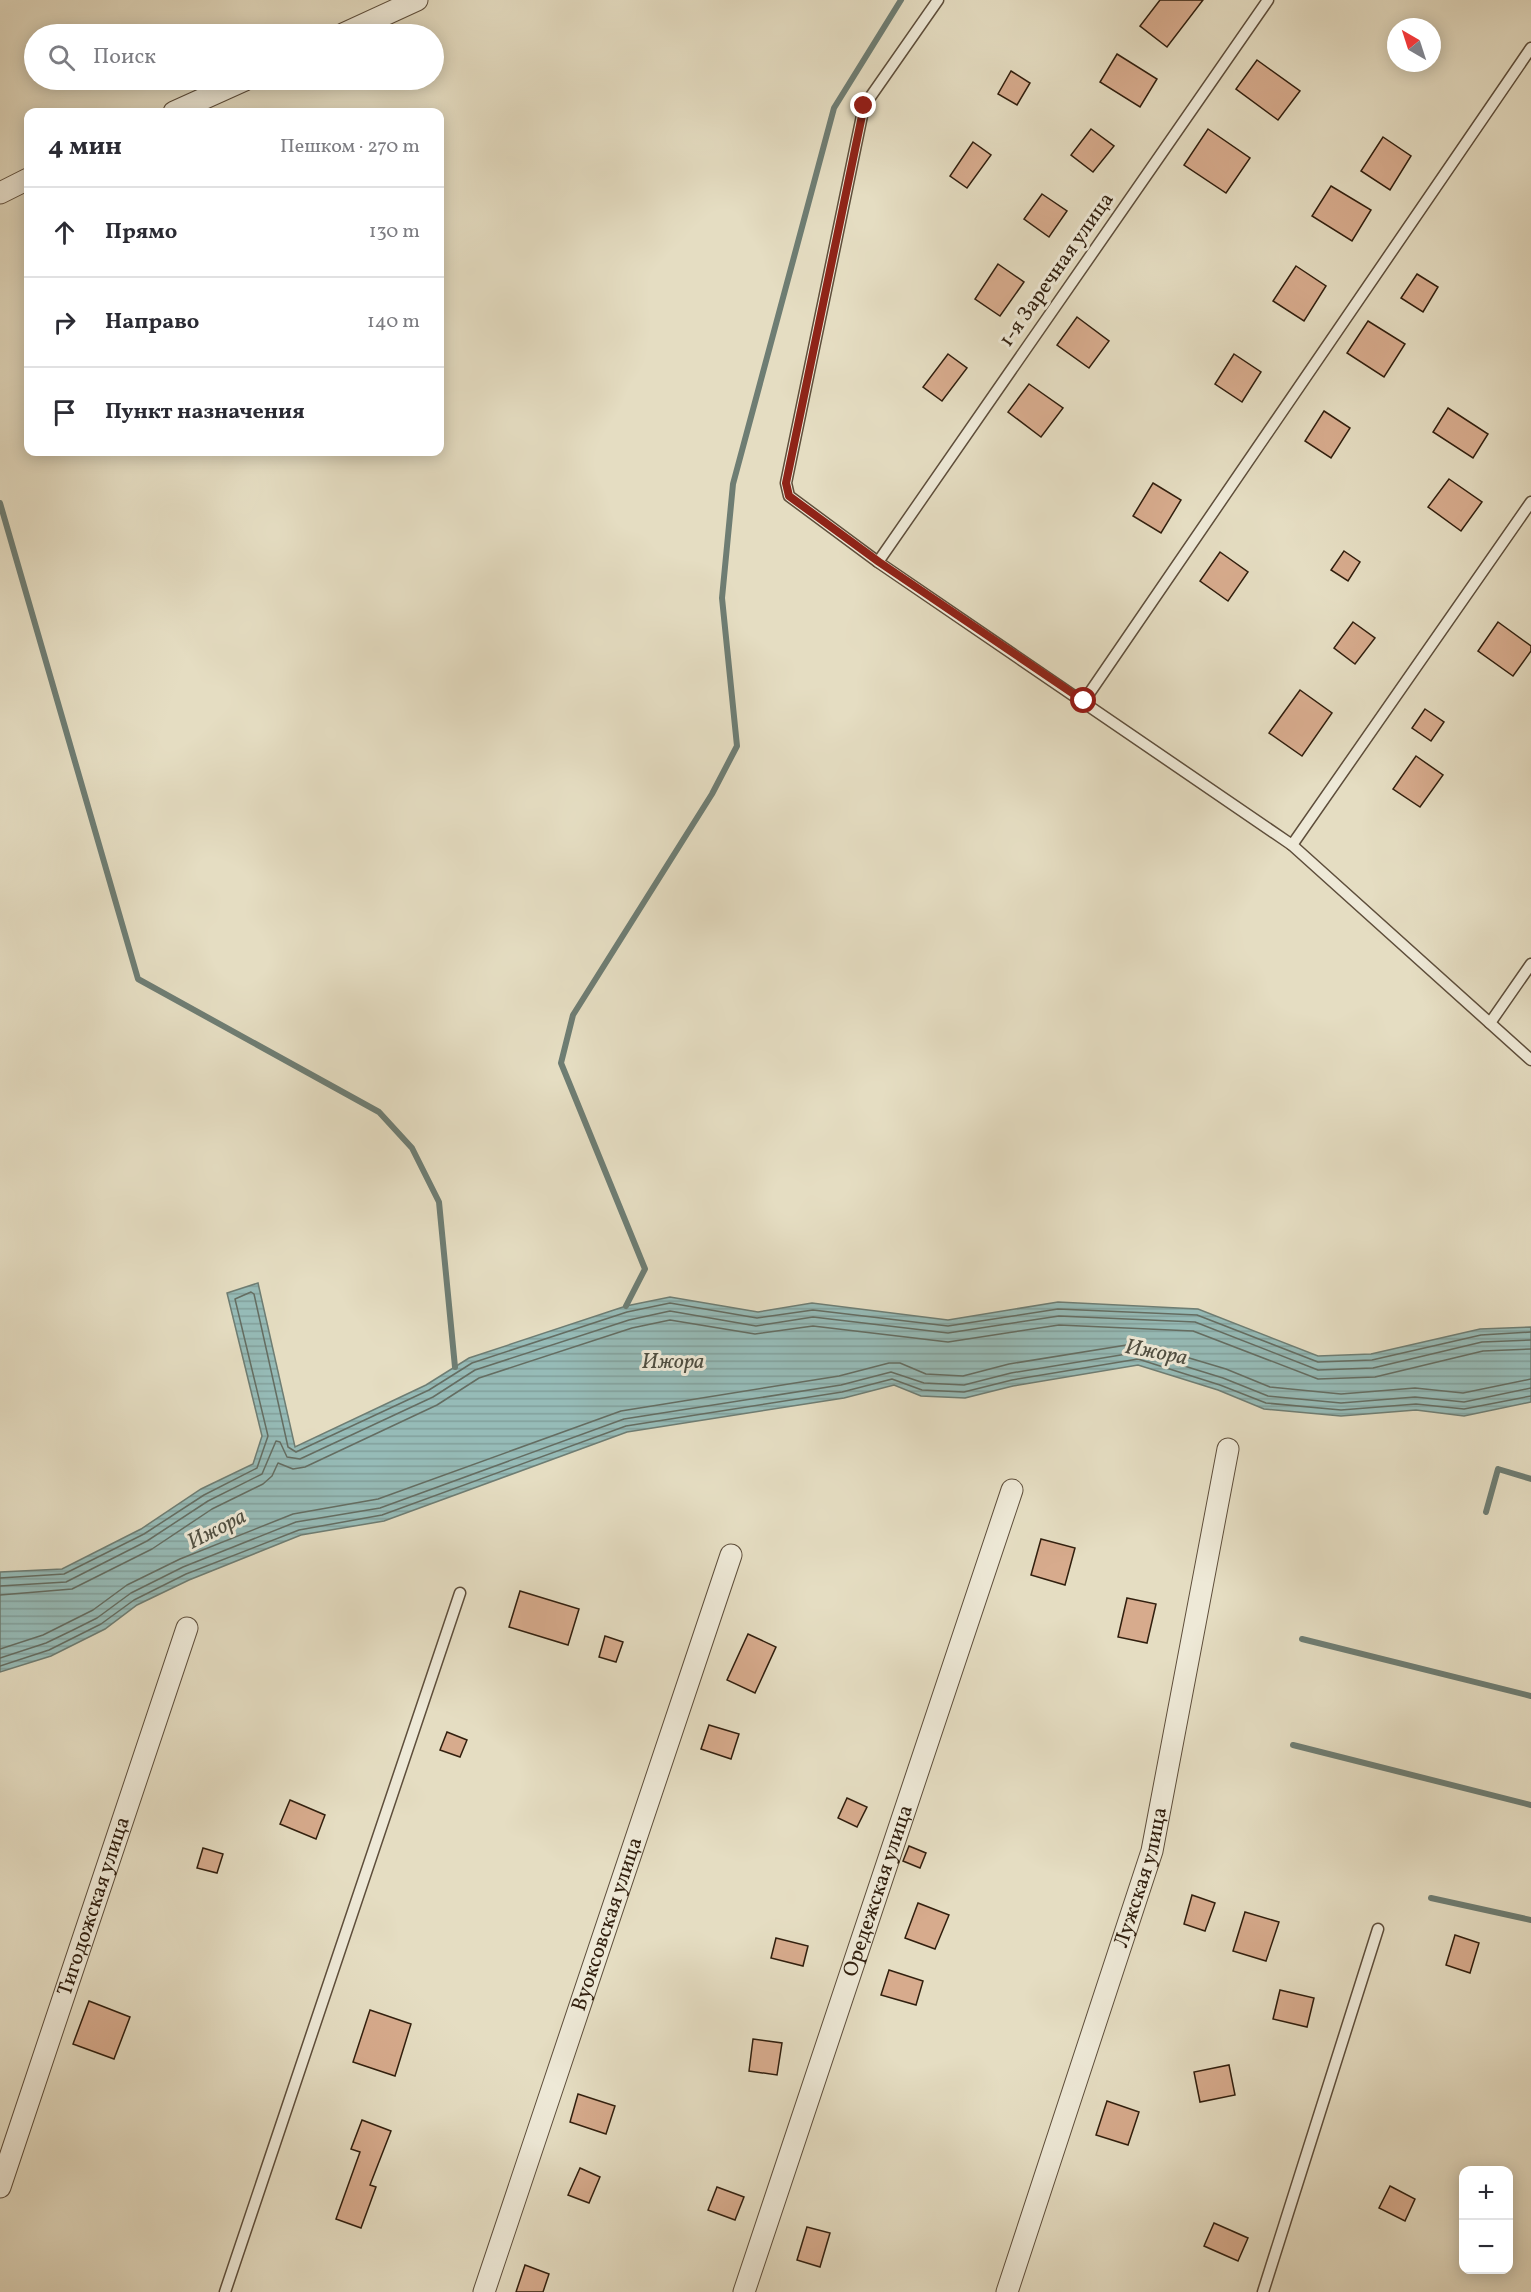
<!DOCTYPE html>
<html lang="ru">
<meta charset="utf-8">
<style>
body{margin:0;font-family:Vollkorn,serif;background:#f7f7f7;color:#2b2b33}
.controls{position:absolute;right:18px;bottom:18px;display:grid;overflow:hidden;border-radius:12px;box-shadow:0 3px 15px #0003}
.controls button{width:54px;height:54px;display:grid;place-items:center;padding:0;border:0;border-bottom:2px solid #e1e1e2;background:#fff;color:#2b2b33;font:30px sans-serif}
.compass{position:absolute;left:1387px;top:18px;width:54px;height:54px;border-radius:50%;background:#fff;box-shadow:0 3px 15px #0003;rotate:321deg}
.stop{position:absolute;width:18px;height:18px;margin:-14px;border:4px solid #8f2418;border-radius:50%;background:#fff}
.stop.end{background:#8f2418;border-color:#fff;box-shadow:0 2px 6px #0008}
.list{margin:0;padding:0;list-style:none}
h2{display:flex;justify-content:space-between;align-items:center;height:78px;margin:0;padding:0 24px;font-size:26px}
h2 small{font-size:20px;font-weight:400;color:#7c7c81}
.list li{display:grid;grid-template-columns:39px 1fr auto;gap:18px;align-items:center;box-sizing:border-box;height:90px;padding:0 24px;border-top:2px solid #e1e1e2}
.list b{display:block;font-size:22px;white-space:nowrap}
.list em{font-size:20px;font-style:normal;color:#7c7c81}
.icon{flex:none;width:33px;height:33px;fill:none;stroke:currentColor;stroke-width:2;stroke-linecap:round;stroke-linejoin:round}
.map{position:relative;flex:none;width:1531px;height:2292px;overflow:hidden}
.search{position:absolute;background:#fff;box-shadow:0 3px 15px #0003;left:24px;top:24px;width:420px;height:66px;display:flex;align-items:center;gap:15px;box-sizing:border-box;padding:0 21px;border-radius:33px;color:#7c7c81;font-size:22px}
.panel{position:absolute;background:#fff;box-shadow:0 3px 15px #0003;left:24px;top:108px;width:420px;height:348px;border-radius:12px}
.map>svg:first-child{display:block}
.water{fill:url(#water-rules);stroke:#6e7d73;stroke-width:1.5}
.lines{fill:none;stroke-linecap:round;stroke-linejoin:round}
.shore{stroke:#646d62;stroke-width:1.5}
.stream{stroke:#6e7d73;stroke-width:6}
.building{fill:#d7ab8d;stroke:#311f0e;stroke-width:1.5}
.service-casing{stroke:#5e4e3b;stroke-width:13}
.minor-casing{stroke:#5e4e3b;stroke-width:23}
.service{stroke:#eee9d7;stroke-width:10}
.minor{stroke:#eee9d7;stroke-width:21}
.route{stroke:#8f2418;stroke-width:8}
.labels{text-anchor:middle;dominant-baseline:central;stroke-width:6;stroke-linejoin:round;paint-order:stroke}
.street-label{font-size:21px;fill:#311f0e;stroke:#eee9d7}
.water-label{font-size:22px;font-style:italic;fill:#4f4e41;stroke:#eee9d7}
</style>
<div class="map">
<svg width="1531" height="2292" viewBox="0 0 1531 2292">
<defs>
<pattern id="water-rules" width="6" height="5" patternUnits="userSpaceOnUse" patternTransform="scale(1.5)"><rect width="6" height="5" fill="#96bbb7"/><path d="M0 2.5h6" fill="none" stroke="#82a09c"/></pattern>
</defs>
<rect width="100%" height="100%" fill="#e5ddc2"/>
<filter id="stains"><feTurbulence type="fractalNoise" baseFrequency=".00333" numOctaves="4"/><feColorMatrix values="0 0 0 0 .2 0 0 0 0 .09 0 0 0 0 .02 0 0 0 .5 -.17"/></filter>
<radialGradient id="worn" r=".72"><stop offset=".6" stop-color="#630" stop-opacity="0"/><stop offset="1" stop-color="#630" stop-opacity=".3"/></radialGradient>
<path class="water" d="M 258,1283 L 295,1447 L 426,1385 L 469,1358 L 626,1306 L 670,1297 L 758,1312 L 812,1303 L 948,1320 L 1058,1302 L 1198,1309 L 1318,1356 L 1371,1354 L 1480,1329 L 1531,1327 L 1531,1402 L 1464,1416 L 1416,1410 L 1341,1416 L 1264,1409 L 1218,1390 L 1138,1365 L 1013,1386 L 965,1398 L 921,1396 L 894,1385 L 844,1398 L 627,1432 L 384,1521 L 301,1535 L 189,1580 L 137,1605 L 105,1629 L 51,1656 L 0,1672 L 0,1572 L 62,1569 L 141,1529 L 201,1489 L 253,1464 L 262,1436 L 227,1293 Z"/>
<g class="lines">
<g class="shore">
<path d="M 0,1578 L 64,1574 L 144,1534 L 204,1495 L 257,1468 L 268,1436 L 235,1299 L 251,1292 L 254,1294 L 288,1447 L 296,1452 L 429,1390 L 472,1363 L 627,1312 L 670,1303 L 757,1318 L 813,1310 L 948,1326 L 1058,1309 L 1197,1315 L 1318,1362 L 1372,1360 L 1481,1335 L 1531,1332"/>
<path d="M 0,1586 L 66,1582 L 147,1541 L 208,1501 L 262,1474 L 276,1441 L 280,1442 L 287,1457 L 300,1459 L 433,1397 L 475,1370 L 629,1320 L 670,1311 L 756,1326 L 813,1317 L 948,1333 L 1059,1316 L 1195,1322 L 1318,1370 L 1373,1368 L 1482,1342 L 1531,1340"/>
<path d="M 0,1595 L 72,1589 L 152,1549 L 212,1509 L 263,1484 L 272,1476 L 278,1463 L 293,1469 L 305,1467 L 437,1405 L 479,1378 L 632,1328 L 670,1320 L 755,1334 L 813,1326 L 948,1342 L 1059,1325 L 1193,1331 L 1318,1379 L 1375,1377 L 1483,1351 L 1531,1349"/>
<path d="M 0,1649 L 43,1635 L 93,1610 L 127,1585 L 180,1559 L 293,1514 L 378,1499 L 621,1411 L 839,1376 L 889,1363 L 900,1363 L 926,1374 L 963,1376 L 1009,1364 L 1139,1343 L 1226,1369 L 1270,1387 L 1341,1394 L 1415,1388 L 1463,1393 L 1531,1379"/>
<path d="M 0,1658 L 46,1643 L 73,1630 L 97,1618 L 131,1593 L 183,1567 L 296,1522 L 380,1508 L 624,1419 L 841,1385 L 891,1372 L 924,1383 L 964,1385 L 1011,1373 L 1139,1352 L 1223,1378 L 1268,1396 L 1341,1403 L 1415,1397 L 1464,1402 L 1531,1388"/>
<path d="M 0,1666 L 49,1650 L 101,1624 L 134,1600 L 186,1574 L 299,1530 L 382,1515 L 626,1426 L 842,1392 L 892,1379 L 922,1390 L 964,1392 L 1012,1380 L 1138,1359 L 1220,1385 L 1266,1403 L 1341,1410 L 1416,1404 L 1464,1409 L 1531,1396"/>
</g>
<g class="stream">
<path d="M 0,503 L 138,979 L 379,1112 L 412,1148 L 439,1202 L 455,1367"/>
<path d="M 626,1306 L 645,1269 L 561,1063 L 573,1015 L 712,794 L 737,746 L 722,598 L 733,484 L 834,108 L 901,0"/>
<path d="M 1486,1512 L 1498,1469 L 1531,1479"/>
<path d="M 1302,1639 L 1531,1696"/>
<path d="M 1293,1745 L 1531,1805"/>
<path d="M 1431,1898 L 1531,1920"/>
</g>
</g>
<g class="building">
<path d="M 1160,0 L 1203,0 L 1167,47 L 1140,26 Z"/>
<path d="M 1117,54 L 1157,79 L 1140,107 L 1100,82 Z"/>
<path d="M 1257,60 L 1300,91 L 1278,120 L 1236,89 Z"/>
<path d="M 1011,71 L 1030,83 L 1017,105 L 998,94 Z"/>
<path d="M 1091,129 L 1114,146 L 1093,172 L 1071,155 Z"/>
<path d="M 1208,129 L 1250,158 L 1226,193 L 1184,165 Z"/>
<path d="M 1383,137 L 1411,156 L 1390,190 L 1361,171 Z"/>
<path d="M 973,142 L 991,155 L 967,188 L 950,176 Z"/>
<path d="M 1331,186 L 1371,210 L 1352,241 L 1312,216 Z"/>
<path d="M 1042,194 L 1067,211 L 1049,237 L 1024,219 Z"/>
<path d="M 998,264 L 1024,282 L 1000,316 L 975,299 Z"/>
<path d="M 1296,266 L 1326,286 L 1304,321 L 1273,301 Z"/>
<path d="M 1417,274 L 1438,287 L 1423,312 L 1401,298 Z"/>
<path d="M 1077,317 L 1109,341 L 1089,368 L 1057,345 Z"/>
<path d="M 1368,321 L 1405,344 L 1384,377 L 1347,353 Z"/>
<path d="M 948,354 L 967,368 L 942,401 L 923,387 Z"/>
<path d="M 1234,354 L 1261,372 L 1242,402 L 1215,384 Z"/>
<path d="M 1029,384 L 1063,408 L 1041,437 L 1008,412 Z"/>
<path d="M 1448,408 L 1488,434 L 1473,458 L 1433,432 Z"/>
<path d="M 1324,411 L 1350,428 L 1331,458 L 1305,441 Z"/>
<path d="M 1449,479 L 1482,502 L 1461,531 L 1428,507 Z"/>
<path d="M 1153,483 L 1181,500 L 1161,533 L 1133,516 Z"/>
<path d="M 1344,551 L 1360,562 L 1348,581 L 1331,570 Z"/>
<path d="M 1220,552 L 1248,572 L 1228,601 L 1200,581 Z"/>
<path d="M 1353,622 L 1375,638 L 1355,664 L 1334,648 Z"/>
<path d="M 1498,622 L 1531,646 L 1531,651 L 1513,676 L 1478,651 Z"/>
<path d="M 1300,690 L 1332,713 L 1302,756 L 1269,733 Z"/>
<path d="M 1425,709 L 1444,722 L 1431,741 L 1412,728 Z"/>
<path d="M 1416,756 L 1443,775 L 1420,807 L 1393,789 Z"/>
<path d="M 1041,1539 L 1075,1548 L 1065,1585 L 1031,1575 Z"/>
<path d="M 520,1591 L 579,1609 L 568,1645 L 509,1627 Z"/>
<path d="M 1127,1598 L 1156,1604 L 1147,1643 L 1118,1637 Z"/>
<path d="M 748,1634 L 776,1647 L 755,1693 L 727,1680 Z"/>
<path d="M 605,1636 L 623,1642 L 616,1662 L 599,1657 Z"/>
<path d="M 709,1725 L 739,1734 L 731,1759 L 701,1749 Z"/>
<path d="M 447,1732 L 467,1740 L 460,1757 L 440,1750 Z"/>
<path d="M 847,1798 L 867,1807 L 857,1827 L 838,1818 Z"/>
<path d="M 290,1800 L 325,1815 L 316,1839 L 280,1824 Z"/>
<path d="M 909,1846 L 926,1853 L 920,1868 L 903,1861 Z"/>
<path d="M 203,1848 L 223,1854 L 217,1873 L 197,1868 Z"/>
<path d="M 1192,1895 L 1215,1903 L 1205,1931 L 1184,1924 Z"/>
<path d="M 918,1903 L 949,1915 L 935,1949 L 905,1938 Z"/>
<path d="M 1245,1912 L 1279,1922 L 1266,1961 L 1233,1951 Z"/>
<path d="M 1455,1935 L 1479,1943 L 1470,1973 L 1446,1965 Z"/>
<path d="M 776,1938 L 808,1946 L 803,1966 L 771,1958 Z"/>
<path d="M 889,1970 L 923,1981 L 916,2005 L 881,1995 Z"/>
<path d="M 1280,1990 L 1314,1998 L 1307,2027 L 1273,2019 Z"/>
<path d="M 89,2001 L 130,2017 L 114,2059 L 73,2044 Z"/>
<path d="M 370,2010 L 411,2024 L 395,2076 L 353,2062 Z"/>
<path d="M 753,2039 L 782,2043 L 777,2075 L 749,2071 Z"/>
<path d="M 1229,2065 L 1235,2095 L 1200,2102 L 1194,2072 Z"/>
<path d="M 578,2094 L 615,2106 L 606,2134 L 570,2122 Z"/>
<path d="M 1107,2101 L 1139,2112 L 1128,2145 L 1096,2135 Z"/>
<path d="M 362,2120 L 391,2131 L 370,2185 L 376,2187 L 361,2228 L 336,2219 L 360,2152 L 351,2149 Z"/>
<path d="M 580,2168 L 600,2177 L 589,2203 L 568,2195 Z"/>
<path d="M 1390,2186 L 1415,2199 L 1405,2221 L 1379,2208 Z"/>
<path d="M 717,2187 L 744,2197 L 735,2220 L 708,2210 Z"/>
<path d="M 1214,2223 L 1248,2238 L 1238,2261 L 1204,2246 Z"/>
<path d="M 807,2227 L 830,2233 L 820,2267 L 797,2260 Z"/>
<path d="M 525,2265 L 549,2274 L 543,2292 L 516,2292 Z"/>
</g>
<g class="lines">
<defs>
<g id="service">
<path d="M 938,0 L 864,106 L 786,483 L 789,496 L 878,562 L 1292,845 L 1531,1060"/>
<path d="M 878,562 L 1268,0"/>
<path d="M 1084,701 L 1531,48"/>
<path d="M 1292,845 L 1531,502"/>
<path d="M 1490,1023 L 1531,964"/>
<path d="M 225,2292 L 460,1593"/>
<path d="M 1263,2292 L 1378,1929"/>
</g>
<g id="minor">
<path d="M 343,34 L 417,0"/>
<path d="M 174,112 L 245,80"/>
<path d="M 0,193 L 28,179"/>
<path id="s1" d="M 0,2187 L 187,1628"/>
<path id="s2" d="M 484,2292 L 731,1555"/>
<path id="s3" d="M 744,2292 L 1012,1490"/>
<path id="s4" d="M 1007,2292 L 1152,1851 L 1228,1449"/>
</g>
</defs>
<use href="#service" class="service-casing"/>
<use href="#minor" class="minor-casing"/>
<use href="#service" class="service"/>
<use href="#minor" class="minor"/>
</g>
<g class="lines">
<path class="route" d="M 864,106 L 786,483 L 789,496 L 879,562 L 1084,701"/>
</g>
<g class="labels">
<g class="street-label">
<text transform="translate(1057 270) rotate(-55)">1-я Заречная улица</text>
<text stroke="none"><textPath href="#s4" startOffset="436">Лужская улица</textPath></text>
<text stroke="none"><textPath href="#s3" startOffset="423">Оредежская улица</textPath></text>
<text stroke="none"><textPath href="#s1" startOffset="296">Тигодожская улица</textPath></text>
<text stroke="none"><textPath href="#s2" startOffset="388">Вуоксовская улица</textPath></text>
</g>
<g class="water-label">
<text transform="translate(1156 1353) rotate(11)">Ижора</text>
<text x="673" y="1362">Ижора</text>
<text transform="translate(217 1530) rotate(-27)">Ижора</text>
</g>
</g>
<rect width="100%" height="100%" filter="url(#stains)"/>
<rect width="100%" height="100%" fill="url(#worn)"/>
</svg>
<div class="controls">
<button>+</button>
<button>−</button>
</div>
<svg class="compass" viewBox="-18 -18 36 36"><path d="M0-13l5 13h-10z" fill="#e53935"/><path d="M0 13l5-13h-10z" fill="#7c7c81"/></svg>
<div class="stop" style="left:1084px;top:701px"></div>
<div class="stop end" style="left:864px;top:106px"></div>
<div class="search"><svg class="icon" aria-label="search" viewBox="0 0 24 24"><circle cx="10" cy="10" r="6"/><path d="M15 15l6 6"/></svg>Поиск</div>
<section class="panel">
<h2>4 мин<small>Пешком · 270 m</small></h2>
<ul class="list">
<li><svg class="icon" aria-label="ahead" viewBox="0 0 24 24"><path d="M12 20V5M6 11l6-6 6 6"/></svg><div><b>Прямо</b></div><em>130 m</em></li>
<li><svg class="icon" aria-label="right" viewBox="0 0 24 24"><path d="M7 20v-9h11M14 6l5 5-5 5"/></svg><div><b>Направо</b></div><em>140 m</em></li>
<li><svg class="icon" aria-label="arrive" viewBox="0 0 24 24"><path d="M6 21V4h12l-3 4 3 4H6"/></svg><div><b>Пункт назначения</b></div></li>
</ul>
</section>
</div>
